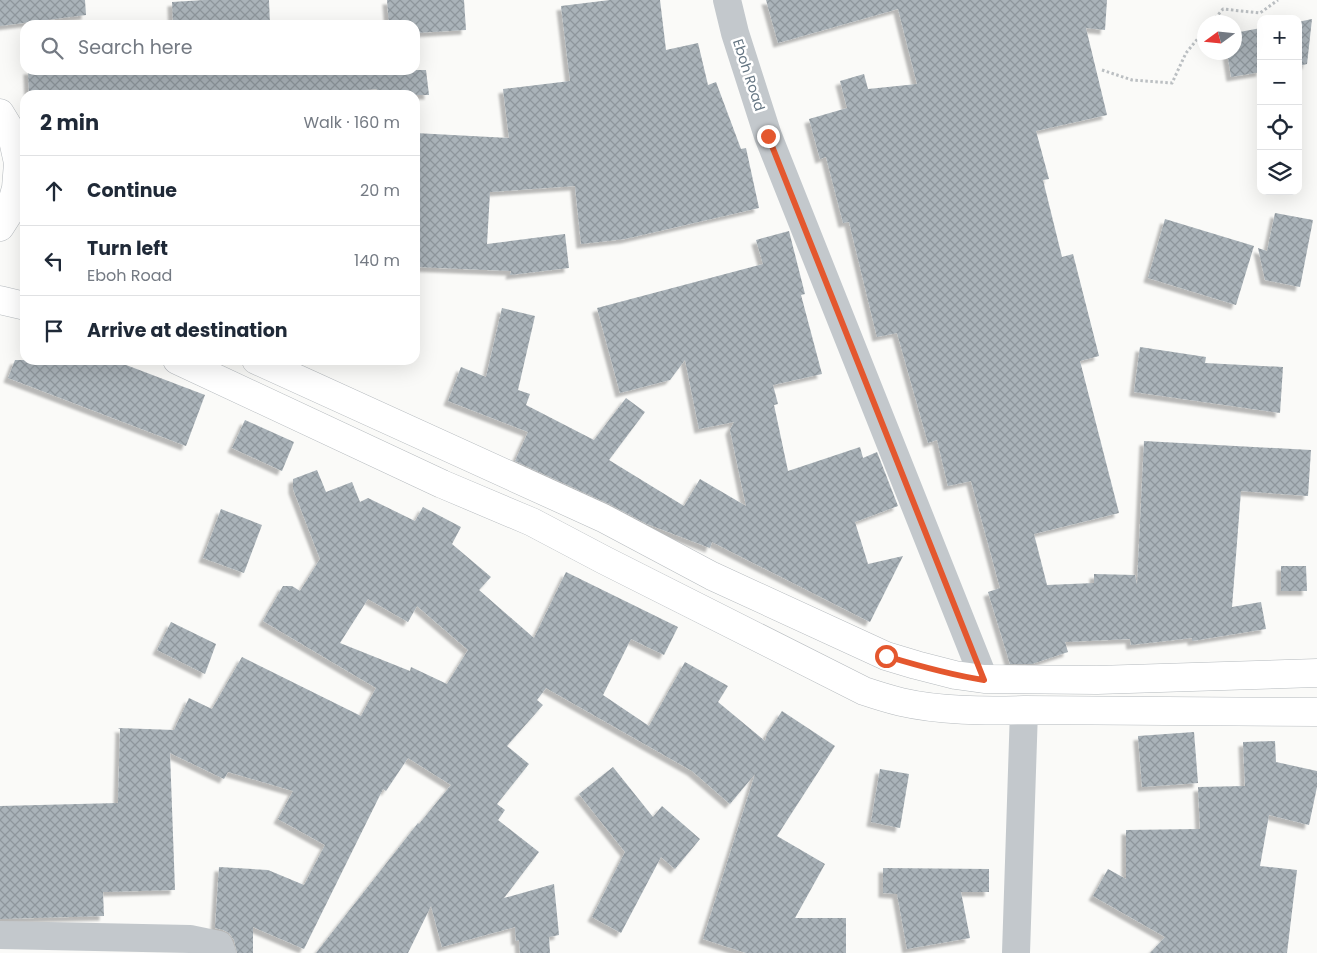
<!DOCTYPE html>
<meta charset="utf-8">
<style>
body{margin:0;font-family:Poppins,sans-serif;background:#f6f6f7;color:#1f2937}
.controls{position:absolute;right:15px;top:15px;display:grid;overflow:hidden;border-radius:10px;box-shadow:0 5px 20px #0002}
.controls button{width:45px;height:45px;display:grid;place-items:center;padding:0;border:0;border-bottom:1px solid #e0e1e3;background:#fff;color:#1f2937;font:25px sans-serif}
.compass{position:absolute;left:1197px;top:15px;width:45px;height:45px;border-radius:50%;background:#fff;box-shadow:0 5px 20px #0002;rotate:255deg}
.stop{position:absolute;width:15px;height:15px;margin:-11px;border:4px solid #e4572e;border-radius:50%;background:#fff}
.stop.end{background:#e4572e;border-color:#fff;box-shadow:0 1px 5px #0008}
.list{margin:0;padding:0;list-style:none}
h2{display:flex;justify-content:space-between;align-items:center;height:65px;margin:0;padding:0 20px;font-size:21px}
h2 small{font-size:16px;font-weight:400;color:#747a83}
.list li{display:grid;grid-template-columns:32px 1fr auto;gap:15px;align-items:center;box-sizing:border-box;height:70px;padding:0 20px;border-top:1px solid #e0e1e3}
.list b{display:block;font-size:19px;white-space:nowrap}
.list p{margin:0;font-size:16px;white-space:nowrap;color:#747a83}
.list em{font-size:16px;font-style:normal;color:#747a83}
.icon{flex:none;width:28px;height:28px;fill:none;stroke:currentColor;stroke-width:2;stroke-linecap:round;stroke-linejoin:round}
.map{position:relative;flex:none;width:1317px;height:953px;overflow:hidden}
.search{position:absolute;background:#fff;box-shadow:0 5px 20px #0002;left:20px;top:20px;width:400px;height:55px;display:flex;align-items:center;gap:12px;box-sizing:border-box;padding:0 18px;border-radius:15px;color:#747a83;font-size:19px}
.panel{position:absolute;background:#fff;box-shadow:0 5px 20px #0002;left:20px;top:90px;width:400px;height:275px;border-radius:15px}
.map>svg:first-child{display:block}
.building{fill:url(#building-cross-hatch);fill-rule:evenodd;filter:url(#shadow)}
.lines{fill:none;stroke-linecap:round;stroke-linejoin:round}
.major-casing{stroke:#b5babe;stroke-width:29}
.path{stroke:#bbbfc2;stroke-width:3;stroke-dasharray:2.5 2.5;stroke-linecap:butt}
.minor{stroke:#c3c8cc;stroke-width:28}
.major{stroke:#fff;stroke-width:28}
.route{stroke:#e4572e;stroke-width:6}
.labels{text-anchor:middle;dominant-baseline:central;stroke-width:5;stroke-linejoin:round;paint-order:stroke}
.street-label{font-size:14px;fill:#657683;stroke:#fff}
</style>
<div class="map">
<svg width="1317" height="953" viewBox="0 0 1317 953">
<defs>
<pattern id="building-cross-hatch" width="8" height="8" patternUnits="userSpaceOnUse" patternTransform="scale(1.25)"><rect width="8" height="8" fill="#aab3b9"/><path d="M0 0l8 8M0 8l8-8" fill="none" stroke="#8e969c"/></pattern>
<filter id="shadow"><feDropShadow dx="-4.5" dy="4.5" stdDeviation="1" flood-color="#0004"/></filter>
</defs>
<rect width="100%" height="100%" fill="#fafaf8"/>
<g class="building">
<path d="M 0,0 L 85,0 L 86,15 L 0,26 Z"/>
<path d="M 204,0 L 269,0 L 270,25 L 173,25 L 172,2 Z"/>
<path d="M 387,0 L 464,0 L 466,30 L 415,33 L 415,25 L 389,25 Z"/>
<path d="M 610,0 L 660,0 L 666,50 L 698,43 L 708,85 L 716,82 L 741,149 L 746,148 L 759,208 L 625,239 L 581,244 L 575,186 L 490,192 L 487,244 L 565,234 L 569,268 L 510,275 L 511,271 L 415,267 L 415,133 L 509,138 L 503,89 L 570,81 L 561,6 Z"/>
<path d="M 766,0 L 1107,0 L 1105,30 L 1086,28 L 1107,115 L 1036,131 L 1049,179 L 1043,180 L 1062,257 L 1073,254 L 1099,356 L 1080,361 L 1119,513 L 1034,534 L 1047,585 L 1094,583 L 1094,574 L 1135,575 L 1137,585 L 1144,441 L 1311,450 L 1308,496 L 1241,491 L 1232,607 L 1261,602 L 1266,629 L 1192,641 L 1192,638 L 1131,645 L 1130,639 L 1065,642 L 1068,652 L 1032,664 L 1010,664 L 988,592 L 1000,588 L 971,481 L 948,486 L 937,440 L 928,443 L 897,333 L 877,337 L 849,222 L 843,223 L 826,157 L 820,159 L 809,119 L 847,108 L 840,81 L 864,74 L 868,89 L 917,84 L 898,9 L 778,43 Z"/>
<path d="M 1312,19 L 1307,64 L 1298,66 L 1298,22 Z"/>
<path d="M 1261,28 L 1261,72 L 1231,77 L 1227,52 L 1234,52 L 1234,33 Z"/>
<path d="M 28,70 L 426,70 L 429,95 L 377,95 L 377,89 L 304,95 L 29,95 Z"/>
<path d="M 1275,213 L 1313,220 L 1300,287 L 1265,280 L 1258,248 L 1267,251 Z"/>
<path d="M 1165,219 L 1254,246 L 1236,305 L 1148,278 Z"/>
<path d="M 789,231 L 805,294 L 801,295 L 822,374 L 773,385 L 778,404 L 774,405 L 788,471 L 860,447 L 863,458 L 877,452 L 898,506 L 855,522 L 868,564 L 903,556 L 870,622 L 712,542 L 710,548 L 647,524 L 609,504 L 515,461 L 528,432 L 448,401 L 461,367 L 486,377 L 502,308 L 535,316 L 518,390 L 530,394 L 526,405 L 594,440 L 626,398 L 645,412 L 609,460 L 684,506 L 700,479 L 746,506 L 730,430 L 734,422 L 699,429 L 685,360 L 670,380 L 620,393 L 597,308 L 763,264 L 756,240 Z"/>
<path d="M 1140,347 L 1206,357 L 1205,363 L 1283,367 L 1280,413 L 1134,392 Z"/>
<path d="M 15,360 L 113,360 L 205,395 L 186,446 L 8,378 Z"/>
<path d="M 245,420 L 294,442 L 282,471 L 232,448 Z"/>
<path d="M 317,470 L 326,492 L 352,482 L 360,502 L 368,498 L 415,521 L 423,507 L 461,527 L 452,544 L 491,577 L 479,590 L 534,638 L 566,572 L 678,627 L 664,655 L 631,639 L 603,695 L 649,726 L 685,662 L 728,686 L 718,702 L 765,741 L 767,734 L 782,711 L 835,746 L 777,836 L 825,864 L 795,918 L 846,918 L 846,953 L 746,953 L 703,939 L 755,774 L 730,804 L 692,771 L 546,688 L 537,700 L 543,705 L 507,746 L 529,764 L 497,804 L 505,810 L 498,820 L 539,852 L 504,898 L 554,884 L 559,935 L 549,937 L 550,953 L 520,953 L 519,940 L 516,941 L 515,927 L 442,947 L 431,906 L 408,953 L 316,953 L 418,823 L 419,824 L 451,785 L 408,758 L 386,791 L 383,789 L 304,949 L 253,927 L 253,953 L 237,953 L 234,940 L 229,933 L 223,930 L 215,928 L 219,867 L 268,870 L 304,885 L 325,845 L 278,819 L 293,791 L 228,772 L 224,779 L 170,753 L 175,890 L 103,892 L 104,916 L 0,919 L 0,806 L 118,803 L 120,729 L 118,728 L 174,730 L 189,698 L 212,709 L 242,657 L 361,716 L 376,688 L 263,621 L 283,586 L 292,586 L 300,591 L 320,559 L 293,489 L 293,479 ZM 368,599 L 408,622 L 417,606 L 468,650 L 447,684 L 411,667 L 410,671 L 340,643 Z"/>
<path d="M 221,509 L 262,525 L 244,573 L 203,558 Z"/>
<path d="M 1281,566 L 1306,566 L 1307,591 L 1281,591 Z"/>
<path d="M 171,622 L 216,644 L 205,674 L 157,650 Z"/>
<path d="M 1194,732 L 1198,783 L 1142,787 L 1138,736 Z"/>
<path d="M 1275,741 L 1276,762 L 1317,771 L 1317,787 L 1309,825 L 1269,815 L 1260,866 L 1297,870 L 1287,953 L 1150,953 L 1165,937 L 1093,896 L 1108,869 L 1126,879 L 1126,830 L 1200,829 L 1198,787 L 1245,786 L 1243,742 Z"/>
<path d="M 613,767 L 653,817 L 662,806 L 700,839 L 675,869 L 661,857 L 621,933 L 592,917 L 625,852 L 579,794 Z"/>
<path d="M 880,769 L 909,774 L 900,828 L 871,822 Z"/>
<path d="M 883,868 L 989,869 L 989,892 L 961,892 L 970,938 L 907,949 L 897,894 L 883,893 Z"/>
</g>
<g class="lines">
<defs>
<g id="major">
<path d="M 0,113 L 11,131 L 18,163 L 16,188 L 9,213 L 0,227"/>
<path d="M 0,300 L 25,306"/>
<path d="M 177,360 L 442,484 L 532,522 L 604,560 L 864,691 C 876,695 889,699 901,702 C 940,711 984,711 1024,710 L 1317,712"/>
<path d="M 256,360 L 603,518 L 712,576 L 886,656 L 916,665 L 955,675 L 984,679 L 1097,680 L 1317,673"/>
</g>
</defs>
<use href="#major" class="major-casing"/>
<g class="path">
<path d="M 1212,22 L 1223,9 L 1260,13 L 1278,0"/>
<path d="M 1102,70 L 1132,80 L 1172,83 L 1186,53 L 1204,31"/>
</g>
<g class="minor">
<path d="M 727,0 L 735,33 L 768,136 L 984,679"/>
<path d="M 0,935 L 190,939 L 219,945 L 222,953"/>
<path d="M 1016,953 L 1024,710"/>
</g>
<use href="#major" class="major"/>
</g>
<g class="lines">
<path class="route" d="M 768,136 L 984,680 C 951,675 919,666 886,656"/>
</g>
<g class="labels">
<g class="street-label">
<text transform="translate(749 75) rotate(72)">Eboh Road</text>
</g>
</g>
</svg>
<div class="controls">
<button>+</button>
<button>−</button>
<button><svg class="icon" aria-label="locate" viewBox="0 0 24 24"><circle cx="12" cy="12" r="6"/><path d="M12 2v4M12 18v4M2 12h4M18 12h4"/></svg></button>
<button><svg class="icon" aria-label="layers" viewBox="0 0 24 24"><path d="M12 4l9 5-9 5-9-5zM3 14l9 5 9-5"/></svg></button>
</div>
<svg class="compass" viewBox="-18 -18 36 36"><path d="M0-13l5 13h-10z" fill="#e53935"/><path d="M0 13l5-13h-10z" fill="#747a83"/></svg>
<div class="stop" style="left:886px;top:656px"></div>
<div class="stop end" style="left:768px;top:136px"></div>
<div class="search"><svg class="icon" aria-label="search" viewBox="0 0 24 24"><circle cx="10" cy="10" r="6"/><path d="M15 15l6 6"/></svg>Search here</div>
<section class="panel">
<h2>2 min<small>Walk · 160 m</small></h2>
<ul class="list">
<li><svg class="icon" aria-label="ahead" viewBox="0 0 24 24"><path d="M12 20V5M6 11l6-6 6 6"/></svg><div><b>Continue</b></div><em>20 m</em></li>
<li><svg class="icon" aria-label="left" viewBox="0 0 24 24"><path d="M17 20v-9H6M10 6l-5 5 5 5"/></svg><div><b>Turn left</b><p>Eboh Road</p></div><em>140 m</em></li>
<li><svg class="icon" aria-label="arrive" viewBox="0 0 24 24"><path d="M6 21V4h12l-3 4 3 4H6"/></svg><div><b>Arrive at destination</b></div></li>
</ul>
</section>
</div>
